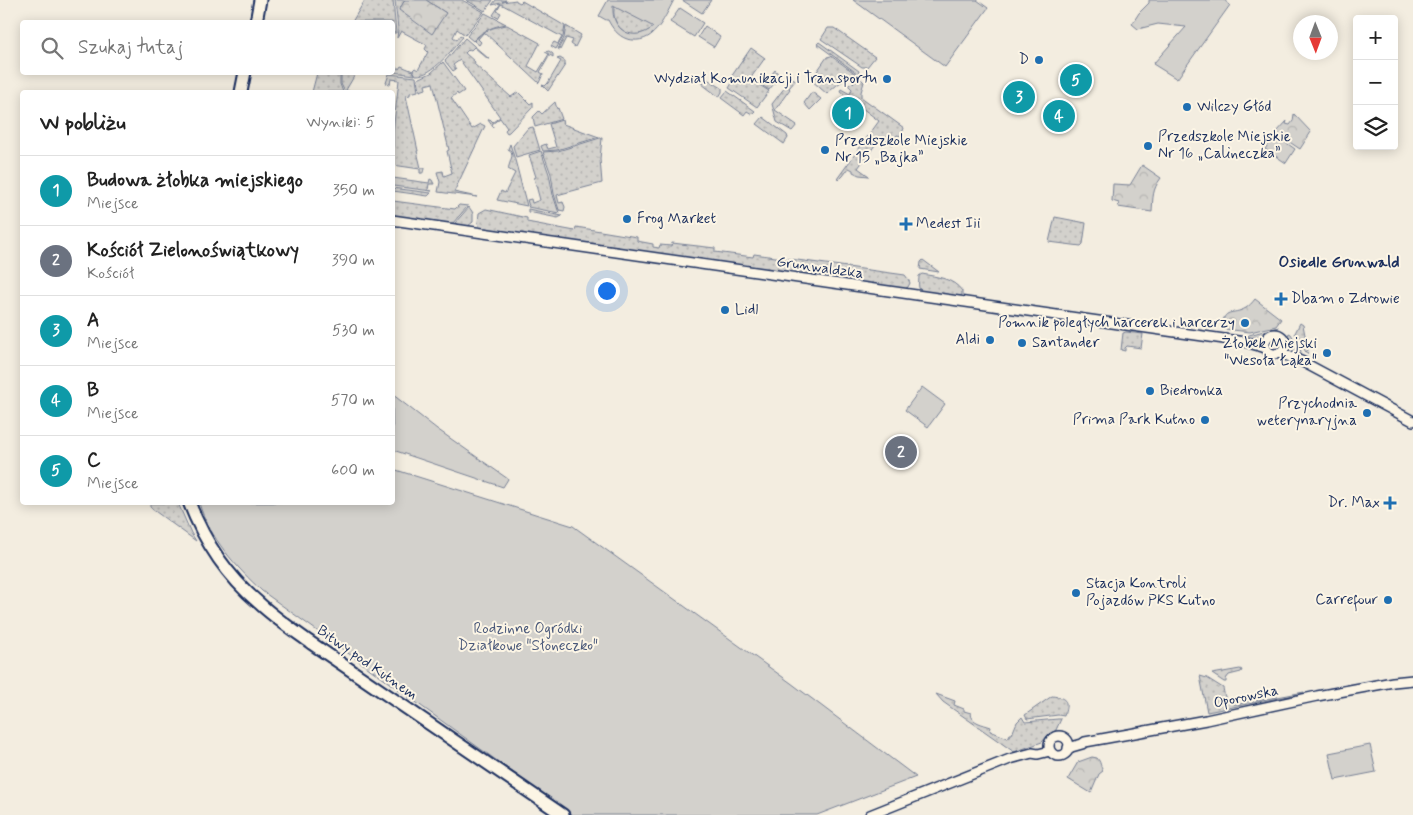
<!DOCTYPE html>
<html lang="pl">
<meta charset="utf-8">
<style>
body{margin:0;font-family:Mynerve,sans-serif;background:#f6f6f6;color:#222}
.controls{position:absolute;right:15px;top:15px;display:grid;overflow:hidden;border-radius:5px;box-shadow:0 2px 12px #0003}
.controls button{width:45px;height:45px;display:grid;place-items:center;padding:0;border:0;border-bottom:1px solid #e0e0e0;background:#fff;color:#222;font:25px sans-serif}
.compass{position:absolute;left:1293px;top:15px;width:45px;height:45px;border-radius:50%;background:#fff;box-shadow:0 2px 12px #0003;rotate:179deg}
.you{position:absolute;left:606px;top:290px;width:18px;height:18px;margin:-12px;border:4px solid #fff;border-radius:50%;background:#1a73e8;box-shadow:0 0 0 8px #1a73e833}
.badge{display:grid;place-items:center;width:32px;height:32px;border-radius:50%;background:#0f766e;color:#fff;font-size:16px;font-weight:700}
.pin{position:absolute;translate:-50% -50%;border:2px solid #fff;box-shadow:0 1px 5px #0006}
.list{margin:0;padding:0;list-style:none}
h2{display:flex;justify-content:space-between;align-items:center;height:65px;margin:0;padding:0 20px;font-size:21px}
h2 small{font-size:16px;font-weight:400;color:#767676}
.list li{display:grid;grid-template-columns:32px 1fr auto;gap:15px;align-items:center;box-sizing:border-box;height:70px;padding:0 20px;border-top:1px solid #e0e0e0}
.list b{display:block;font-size:19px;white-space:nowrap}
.list p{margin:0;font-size:16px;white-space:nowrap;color:#767676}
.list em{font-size:16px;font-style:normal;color:#767676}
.icon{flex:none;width:28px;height:28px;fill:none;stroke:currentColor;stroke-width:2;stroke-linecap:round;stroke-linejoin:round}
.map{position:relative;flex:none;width:1413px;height:815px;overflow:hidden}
.search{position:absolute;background:#fff;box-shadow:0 2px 12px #0003;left:20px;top:20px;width:375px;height:55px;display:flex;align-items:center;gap:12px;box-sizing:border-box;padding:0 18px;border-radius:5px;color:#767676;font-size:19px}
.panel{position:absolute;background:#fff;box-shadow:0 2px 12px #0003;left:20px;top:90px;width:375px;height:415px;border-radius:5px}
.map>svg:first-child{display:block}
.grass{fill:url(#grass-dots);stroke:#778095}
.forest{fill:url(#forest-crowns);stroke:#778095}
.garden{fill:#d3d1cc;stroke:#778095;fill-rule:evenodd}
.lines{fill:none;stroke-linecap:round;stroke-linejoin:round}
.tertiary-casing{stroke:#1b2f5e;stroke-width:12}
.primary-casing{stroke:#1b2f5e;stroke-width:15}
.tertiary{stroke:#fcf5e5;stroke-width:9}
.primary{stroke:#fcf5e5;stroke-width:11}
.poi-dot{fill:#1f6fb2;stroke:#fcf5e5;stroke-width:2}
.labels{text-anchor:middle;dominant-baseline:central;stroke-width:4;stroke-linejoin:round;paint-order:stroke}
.poi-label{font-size:15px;fill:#1b2f5e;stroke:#fcf5e5;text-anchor:start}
.street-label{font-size:15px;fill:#1b2f5e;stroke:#fcf5e5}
.park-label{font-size:15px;fill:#49587a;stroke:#fcf5e5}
.neighbourhood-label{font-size:16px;font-weight:bold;fill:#1b2f5e;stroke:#fcf5e5}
</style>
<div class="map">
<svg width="1413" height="815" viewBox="0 0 1413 815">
<defs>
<pattern id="grass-dots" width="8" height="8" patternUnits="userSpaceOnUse" patternTransform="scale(1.25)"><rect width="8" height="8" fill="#d3d1cc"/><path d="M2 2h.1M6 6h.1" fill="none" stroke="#b5b4b2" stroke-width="1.8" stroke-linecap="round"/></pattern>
<pattern id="forest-crowns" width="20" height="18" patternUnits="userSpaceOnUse" patternTransform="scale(1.25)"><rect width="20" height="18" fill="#d3d1cc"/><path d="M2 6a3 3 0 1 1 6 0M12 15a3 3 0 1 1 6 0" fill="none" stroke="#b5b4b2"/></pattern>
</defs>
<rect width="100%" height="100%" fill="#f3ede0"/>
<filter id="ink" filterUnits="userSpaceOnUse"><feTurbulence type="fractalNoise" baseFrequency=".02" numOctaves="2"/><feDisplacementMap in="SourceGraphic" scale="10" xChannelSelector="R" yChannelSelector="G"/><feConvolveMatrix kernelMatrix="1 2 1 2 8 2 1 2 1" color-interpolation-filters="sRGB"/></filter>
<g filter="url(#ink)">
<g class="grass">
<path d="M 365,0 L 393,0 L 396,33 L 393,33 L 392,22 L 352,22 Z"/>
<path d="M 395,0 L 405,0 L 399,10 L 446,13 L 426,0 L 462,0 L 484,12 L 465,35 L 457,29 L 453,37 L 457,40 L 460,35 L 463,37 C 452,49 433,76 416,75 L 413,70 L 415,68 L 418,70 L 428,52 L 425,49 L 427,45 L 401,31 L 397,38 L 398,29 Z"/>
<path d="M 466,0 L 483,1 L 483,0 L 493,0 L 485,11 Z"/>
<path d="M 496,0 L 506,0 L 502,2 L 516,0 L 516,1 L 520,3 L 522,1 L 565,26 L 563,37 L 556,49 L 551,46 L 554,42 L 558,44 L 562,37 L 501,4 L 497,11 L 501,13 L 498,18 L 493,15 L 501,3 L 492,5 Z"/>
<path d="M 617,0 L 667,0 C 662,9 658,24 649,30 C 629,45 605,22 617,0 Z"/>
<path d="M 485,13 L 506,24 C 492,27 483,30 473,41 L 467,36 Z"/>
<path d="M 507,25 L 540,43 L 528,66 L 538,72 L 549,54 L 545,52 L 549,51 L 553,54 L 553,57 L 550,55 L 540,72 L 543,74 L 539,83 L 484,32 L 478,39 L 481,42 L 479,45 L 474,41 C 484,30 493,27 507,25 Z"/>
<path d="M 566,26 L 581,35 L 575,47 L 571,44 L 573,40 L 566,38 L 560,50 L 558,49 L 564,38 Z"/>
<path d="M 828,28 L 834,28 L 875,57 L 867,67 L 862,67 L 821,39 Z"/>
<path d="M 465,38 L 489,59 L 488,59 L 474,47 L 471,50 L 469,49 L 465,53 L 475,62 L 474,64 L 511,97 L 518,92 L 530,104 L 533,102 L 533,107 L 509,132 L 507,133 L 505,130 L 507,128 L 500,118 L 492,124 L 493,127 L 488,120 L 490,119 L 493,122 L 500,117 L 460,60 L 453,65 L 456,69 L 453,71 L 445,61 Z"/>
<path d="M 819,42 L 859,71 L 858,74 L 817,44 Z"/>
<path d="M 751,48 L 765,58 L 750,79 L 769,91 L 757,107 L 729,88 L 734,80 L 731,77 Z"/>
<path d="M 831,56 L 856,74 C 844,79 836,85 827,94 L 811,80 L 827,57 Z"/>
<path d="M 560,58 L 565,61 L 565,65 L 548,91 L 542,85 L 545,86 L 548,83 L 561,61 L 557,59 Z"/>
<path d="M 443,62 L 464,91 L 458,95 L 457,93 L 451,98 L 472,129 L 481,124 L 485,126 L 454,192 L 477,197 L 438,192 L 440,182 L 437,172 L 443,171 L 444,176 L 452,173 L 447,151 L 449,150 L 433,83 L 425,85 L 426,89 L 420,91 L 418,79 L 431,73 Z"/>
<path d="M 392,65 L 399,69 L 401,66 L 413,71 L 415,75 L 393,72 Z"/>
<path d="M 775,70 L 780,76 L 769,90 L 763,86 Z"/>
<path d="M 317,73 L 340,73 L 340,84 L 343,92 L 312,92 Z"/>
<path d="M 341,73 L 356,73 L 346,90 L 351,92 L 345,92 L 341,84 Z"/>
<path d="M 389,74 L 416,77 L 418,91 L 410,93 L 410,95 L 406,96 L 418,151 L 417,151 L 421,168 L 425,168 C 425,171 423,174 420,173 L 420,169 L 393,165 L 393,169 L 393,132 L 399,80 L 391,79 L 390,84 L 386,83 Z"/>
<path d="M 792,78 L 796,80 L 789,88 L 790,89 L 775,110 L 797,125 L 792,131 L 777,122 L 772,104 Z"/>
<path d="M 707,79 L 722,88 L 722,92 L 719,97 L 702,84 Z"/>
<path d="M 861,79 L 864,82 L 861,92 L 861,97 L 904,128 L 901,136 L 897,135 L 895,138 L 897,140 L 893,145 L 881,137 L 858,168 L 869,176 L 859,175 L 853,172 L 853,170 L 849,168 L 843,176 L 839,180 L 837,179 L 879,121 L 840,91 L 841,89 L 850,94 L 852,89 L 848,85 Z"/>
<path d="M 727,91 L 755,111 L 752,114 L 747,111 L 744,115 L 721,98 Z"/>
<path d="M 812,92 L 821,99 L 810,110 L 804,103 Z"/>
<path d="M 555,102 L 557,109 L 558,108 L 562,119 L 535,127 L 533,117 L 539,111 L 542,114 Z"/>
<path d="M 763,117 L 787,135 L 788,138 L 784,144 L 757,124 Z"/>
<path d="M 562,120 L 563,124 L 599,137 L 557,150 L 543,151 L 541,146 L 546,144 L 548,149 L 556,147 L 549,124 Z"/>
<path d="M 533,127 L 540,150 L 516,157 L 513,146 L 528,128 Z"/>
<path d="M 600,138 L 602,138 L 600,159 L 602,183 L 557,195 L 559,203 L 563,202 L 565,207 L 564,211 L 559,210 L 554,194 L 551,174 L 543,152 L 558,151 Z"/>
<path d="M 510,144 C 517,164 521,185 527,206 L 497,200 L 501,191 L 505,193 L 515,173 L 508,169 L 512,156 L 511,151 L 508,149 Z"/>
<path d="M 541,151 L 549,174 L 553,195 L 559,213 L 528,207 L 529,206 L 527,200 L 531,199 L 532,203 L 540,200 L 534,178 L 536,177 L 529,155 Z"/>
<path d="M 393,178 L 429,183 L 430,179 L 432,180 L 434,184 L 429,184 L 428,190 L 432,191 L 393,186 Z"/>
<path d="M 392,188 L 431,193 L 428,196 L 393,191 Z"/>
<path d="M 393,201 L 455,209 L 459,205 L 468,206 L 452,224 L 393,218 Z"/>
<path d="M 469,207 L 473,213 L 473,222 L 468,226 L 454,224 Z"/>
<path d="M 486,209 L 527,218 L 527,222 L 575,231 L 576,227 L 637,237 L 637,241 L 653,244 L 653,247 L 659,248 L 660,245 L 671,246 L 672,243 L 715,248 L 715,252 L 753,257 L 754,254 L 905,275 L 908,279 L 910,283 L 908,287 L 904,290 L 851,281 L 658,255 L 480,228 L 478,223 L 479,213 Z"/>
<path d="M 528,209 L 562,216 L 558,218 L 528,212 Z"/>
<path d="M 1055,217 L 1086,223 L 1083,244 L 1081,246 L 1049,242 Z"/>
<path d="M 923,260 L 939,272 L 920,269 L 921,262 Z"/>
<path d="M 922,274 C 937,277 953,278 962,291 L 962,295 C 955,298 923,296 919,288 C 918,284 919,279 919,276 Z"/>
<path d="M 1300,323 L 1303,325 L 1308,350 L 1307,354 L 1301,344 L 1303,343 L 1298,335 L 1296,335 L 1295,333 Z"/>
<path d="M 1279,327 C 1270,336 1259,338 1247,337 L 1249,335 Z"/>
<path d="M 1126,332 L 1143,334 L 1141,348 L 1127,346 L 1125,348 L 1125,351 L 1121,350 L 1123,333 Z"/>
<path d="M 1289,333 L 1291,334 L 1301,351 L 1300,356 C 1291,350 1285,344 1289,333 Z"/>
<path d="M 150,503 L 178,503 L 191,533 L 196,541 L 152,509 L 150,506 Z"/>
<path d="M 1240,669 L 1242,670 L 1241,672 L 1229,675 L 1226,679 L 1226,682 L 1224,682 L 1212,674 Z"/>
<path d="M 1200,676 L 1207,678 L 1223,688 C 1224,692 1224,697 1227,700 C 1233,709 1248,702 1255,697 L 1256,701 L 1304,692 L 1304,693 L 1207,712 Z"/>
<path d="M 936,694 L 955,701 L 954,705 L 964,709 L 964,711 L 971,713 C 971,723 983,724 991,727 L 990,731 L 1008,738 L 1010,734 L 1012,734 L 1017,722 L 1022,717 L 1025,722 L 1058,719 L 1061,719 L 1056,730 L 1048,735 L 1042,742 L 1014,752 L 943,702 Z"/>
<path d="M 1052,696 C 1068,698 1068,702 1064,716 L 1058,715 L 1027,719 L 1025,715 Z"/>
</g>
<g class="forest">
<path d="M 405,0 L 426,0 L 446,13 L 432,34 L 399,10 Z"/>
<path d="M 1294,114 L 1311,132 L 1300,149 L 1276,133 L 1287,121 L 1286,124 L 1290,125 L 1293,121 Z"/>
<path d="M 1142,165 L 1161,178 C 1152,190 1153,197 1152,212 L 1118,207 L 1119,203 L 1112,201 L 1113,184 L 1130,185 Z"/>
<path d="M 1255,299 L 1281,319 L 1276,326 L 1250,332 L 1224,329 L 1222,327 C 1224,307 1232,316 1246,308 C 1249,306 1252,303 1255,299 Z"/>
<path d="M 1092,757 L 1097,758 C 1101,762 1100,766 1103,771 L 1099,774 L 1091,793 L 1068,779 L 1078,762 Z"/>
</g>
<g class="garden">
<path d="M 608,0 L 674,0 C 663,20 654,46 627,39 C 618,36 612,28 608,20 L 606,20 L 599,16 ZM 613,6 L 652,26 L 653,27 C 634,43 611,31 613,6 Z"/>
<path d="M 682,0 L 711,0 L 702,13 Z"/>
<path d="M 853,0 L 977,0 L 988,8 L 945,67 Z"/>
<path d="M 1149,0 L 1224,0 L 1230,5 L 1177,79 L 1153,64 L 1186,27 L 1158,24 L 1138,29 L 1132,24 L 1139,13 L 1149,3 Z"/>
<path d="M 680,8 L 703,23 L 694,37 L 670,22 Z"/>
<path d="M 705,26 L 720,37 L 714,47 L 698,37 Z"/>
<path d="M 1275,135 L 1295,149 L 1286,163 L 1265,149 Z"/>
<path d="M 922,387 L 945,404 L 928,427 L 905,410 Z"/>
<path d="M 392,394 L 437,429 L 508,479 L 503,487 L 393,450 Z"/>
<path d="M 393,469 L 573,526 L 791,683 L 916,777 L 817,815 L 572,815 L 262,591 C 236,567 209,537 199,503 L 392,502 Z"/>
<path d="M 1370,745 L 1376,772 L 1335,780 L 1329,753 Z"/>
</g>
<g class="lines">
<defs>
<g id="tertiary">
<path d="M 392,220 L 1245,342 L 1266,348"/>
<circle cx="1275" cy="344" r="10"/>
<path d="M 1280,353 L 1301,361 L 1413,421"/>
<circle cx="1059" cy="746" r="10"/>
<path d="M 1068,748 L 1082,744 L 1085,742 L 1206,720 L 1317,696 L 1393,682 L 1413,680"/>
<path d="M 870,815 L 1010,759 L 1032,753 L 1038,754 L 1050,751"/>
</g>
<g id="primary">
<path d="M 256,22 L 260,0"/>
<path d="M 241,92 L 245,72"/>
<path d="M 189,502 C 204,541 227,576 259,603 C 275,618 293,630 311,643 L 563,815"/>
</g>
</defs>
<use href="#tertiary" class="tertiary-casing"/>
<use href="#primary" class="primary-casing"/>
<use href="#tertiary" class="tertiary"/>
<use href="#primary" class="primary"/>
</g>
</g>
<g class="poi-dot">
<circle cx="1039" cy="60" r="5"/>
<circle cx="887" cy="79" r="5"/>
<circle cx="1187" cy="107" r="5"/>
<circle cx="1148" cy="146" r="5"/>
<circle cx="825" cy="150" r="5"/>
<circle cx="627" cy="219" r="5"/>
<path d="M903.5 216.5h5v5h5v5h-5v5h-5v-5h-5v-5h5z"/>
<path d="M1278.5 291.5h5v5h5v5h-5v5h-5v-5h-5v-5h5z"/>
<circle cx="725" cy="310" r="5"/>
<circle cx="1245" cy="323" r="5"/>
<circle cx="990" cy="340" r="5"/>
<circle cx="1022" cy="343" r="5"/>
<circle cx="1327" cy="353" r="5"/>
<circle cx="1150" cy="391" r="5"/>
<circle cx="1367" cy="413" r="5"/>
<circle cx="1205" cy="420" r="5"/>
<path d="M1387.5 495.5h5v5h5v5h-5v5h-5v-5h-5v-5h5z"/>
<circle cx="1076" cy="593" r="5"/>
<circle cx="1388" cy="600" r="5"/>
</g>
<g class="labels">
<g class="poi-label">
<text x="1029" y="60" text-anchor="end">D</text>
<text x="877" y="79" text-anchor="end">Wydział Komunikacji i Transportu</text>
<text x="1197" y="107">Wilczy Głód</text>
<text x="1158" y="137">Przedszkole Miejskie<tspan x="1158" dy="17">Nr 16 „Calineczka”</tspan></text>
<text x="835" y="141">Przedszkole Miejskie<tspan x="835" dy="17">Nr 15 „Bajka”</tspan></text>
<text x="637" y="219">Frog Market</text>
<text x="916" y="224">Medest Iii</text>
<text x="1291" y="299">Dbam o Zdrowie</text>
<text x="735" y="310">Lidl</text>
<text x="1235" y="323" text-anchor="end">Pomnik poległych harcerek i harcerzy</text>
<text x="980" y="340" text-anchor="end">Aldi</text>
<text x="1032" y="343">Santander</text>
<text x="1317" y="344" text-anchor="end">Żłobek Miejski<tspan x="1317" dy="17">"Wesoła Łąka"</tspan></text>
<text x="1160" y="391">Biedronka</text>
<text x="1357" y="404" text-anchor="end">Przychodnia<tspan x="1357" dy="17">weterynaryjna</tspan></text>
<text x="1195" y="420" text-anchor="end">Prima Park Kutno</text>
<text x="1380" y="503" text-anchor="end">Dr. Max</text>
<text x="1086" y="584">Stacja Kontroli<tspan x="1086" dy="17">Pojazdów PKS Kutno</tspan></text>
<text x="1378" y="600" text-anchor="end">Carrefour</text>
</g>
<g class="street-label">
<text transform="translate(820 268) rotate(8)">Grunwaldzka</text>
<text transform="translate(367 663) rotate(35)">Bitwy pod Kutnem</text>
<text transform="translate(1246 697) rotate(-12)">Oporowska</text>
</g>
<g class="park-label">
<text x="528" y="629">Rodzinne Ogródki<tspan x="528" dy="17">Działkowe "Słoneczko"</tspan></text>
</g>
<g class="neighbourhood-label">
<text x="1339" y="262">Osiedle Grunwald</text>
</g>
</g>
</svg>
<div class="controls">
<button>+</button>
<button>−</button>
<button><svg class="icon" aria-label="layers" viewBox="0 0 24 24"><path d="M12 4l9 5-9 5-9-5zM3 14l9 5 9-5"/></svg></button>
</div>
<svg class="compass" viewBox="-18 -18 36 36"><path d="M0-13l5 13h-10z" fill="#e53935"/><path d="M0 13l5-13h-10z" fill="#767676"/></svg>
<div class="you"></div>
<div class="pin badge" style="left:848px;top:113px;background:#0f9aa8">1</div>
<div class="pin badge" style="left:901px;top:452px;background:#6b7280">2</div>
<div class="pin badge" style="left:1019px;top:97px;background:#0f9aa8">3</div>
<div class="pin badge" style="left:1059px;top:116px;background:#0f9aa8">4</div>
<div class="pin badge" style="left:1076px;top:80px;background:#0f9aa8">5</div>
<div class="search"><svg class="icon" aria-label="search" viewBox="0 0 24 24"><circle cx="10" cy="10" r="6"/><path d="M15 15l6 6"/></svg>Szukaj tutaj</div>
<section class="panel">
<h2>W pobliżu<small>Wyniki: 5</small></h2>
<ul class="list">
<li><span class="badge" style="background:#0f9aa8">1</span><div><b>Budowa żłobka miejskiego</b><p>Miejsce</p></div><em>350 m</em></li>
<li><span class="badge" style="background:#6b7280">2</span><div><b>Kościół Zielonoświątkowy</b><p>Kościół</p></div><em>390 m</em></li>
<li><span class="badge" style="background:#0f9aa8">3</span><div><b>A</b><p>Miejsce</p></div><em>530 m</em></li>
<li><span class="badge" style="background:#0f9aa8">4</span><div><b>B</b><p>Miejsce</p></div><em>570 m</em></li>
<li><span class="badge" style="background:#0f9aa8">5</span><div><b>C</b><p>Miejsce</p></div><em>600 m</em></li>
</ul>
</section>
</div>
